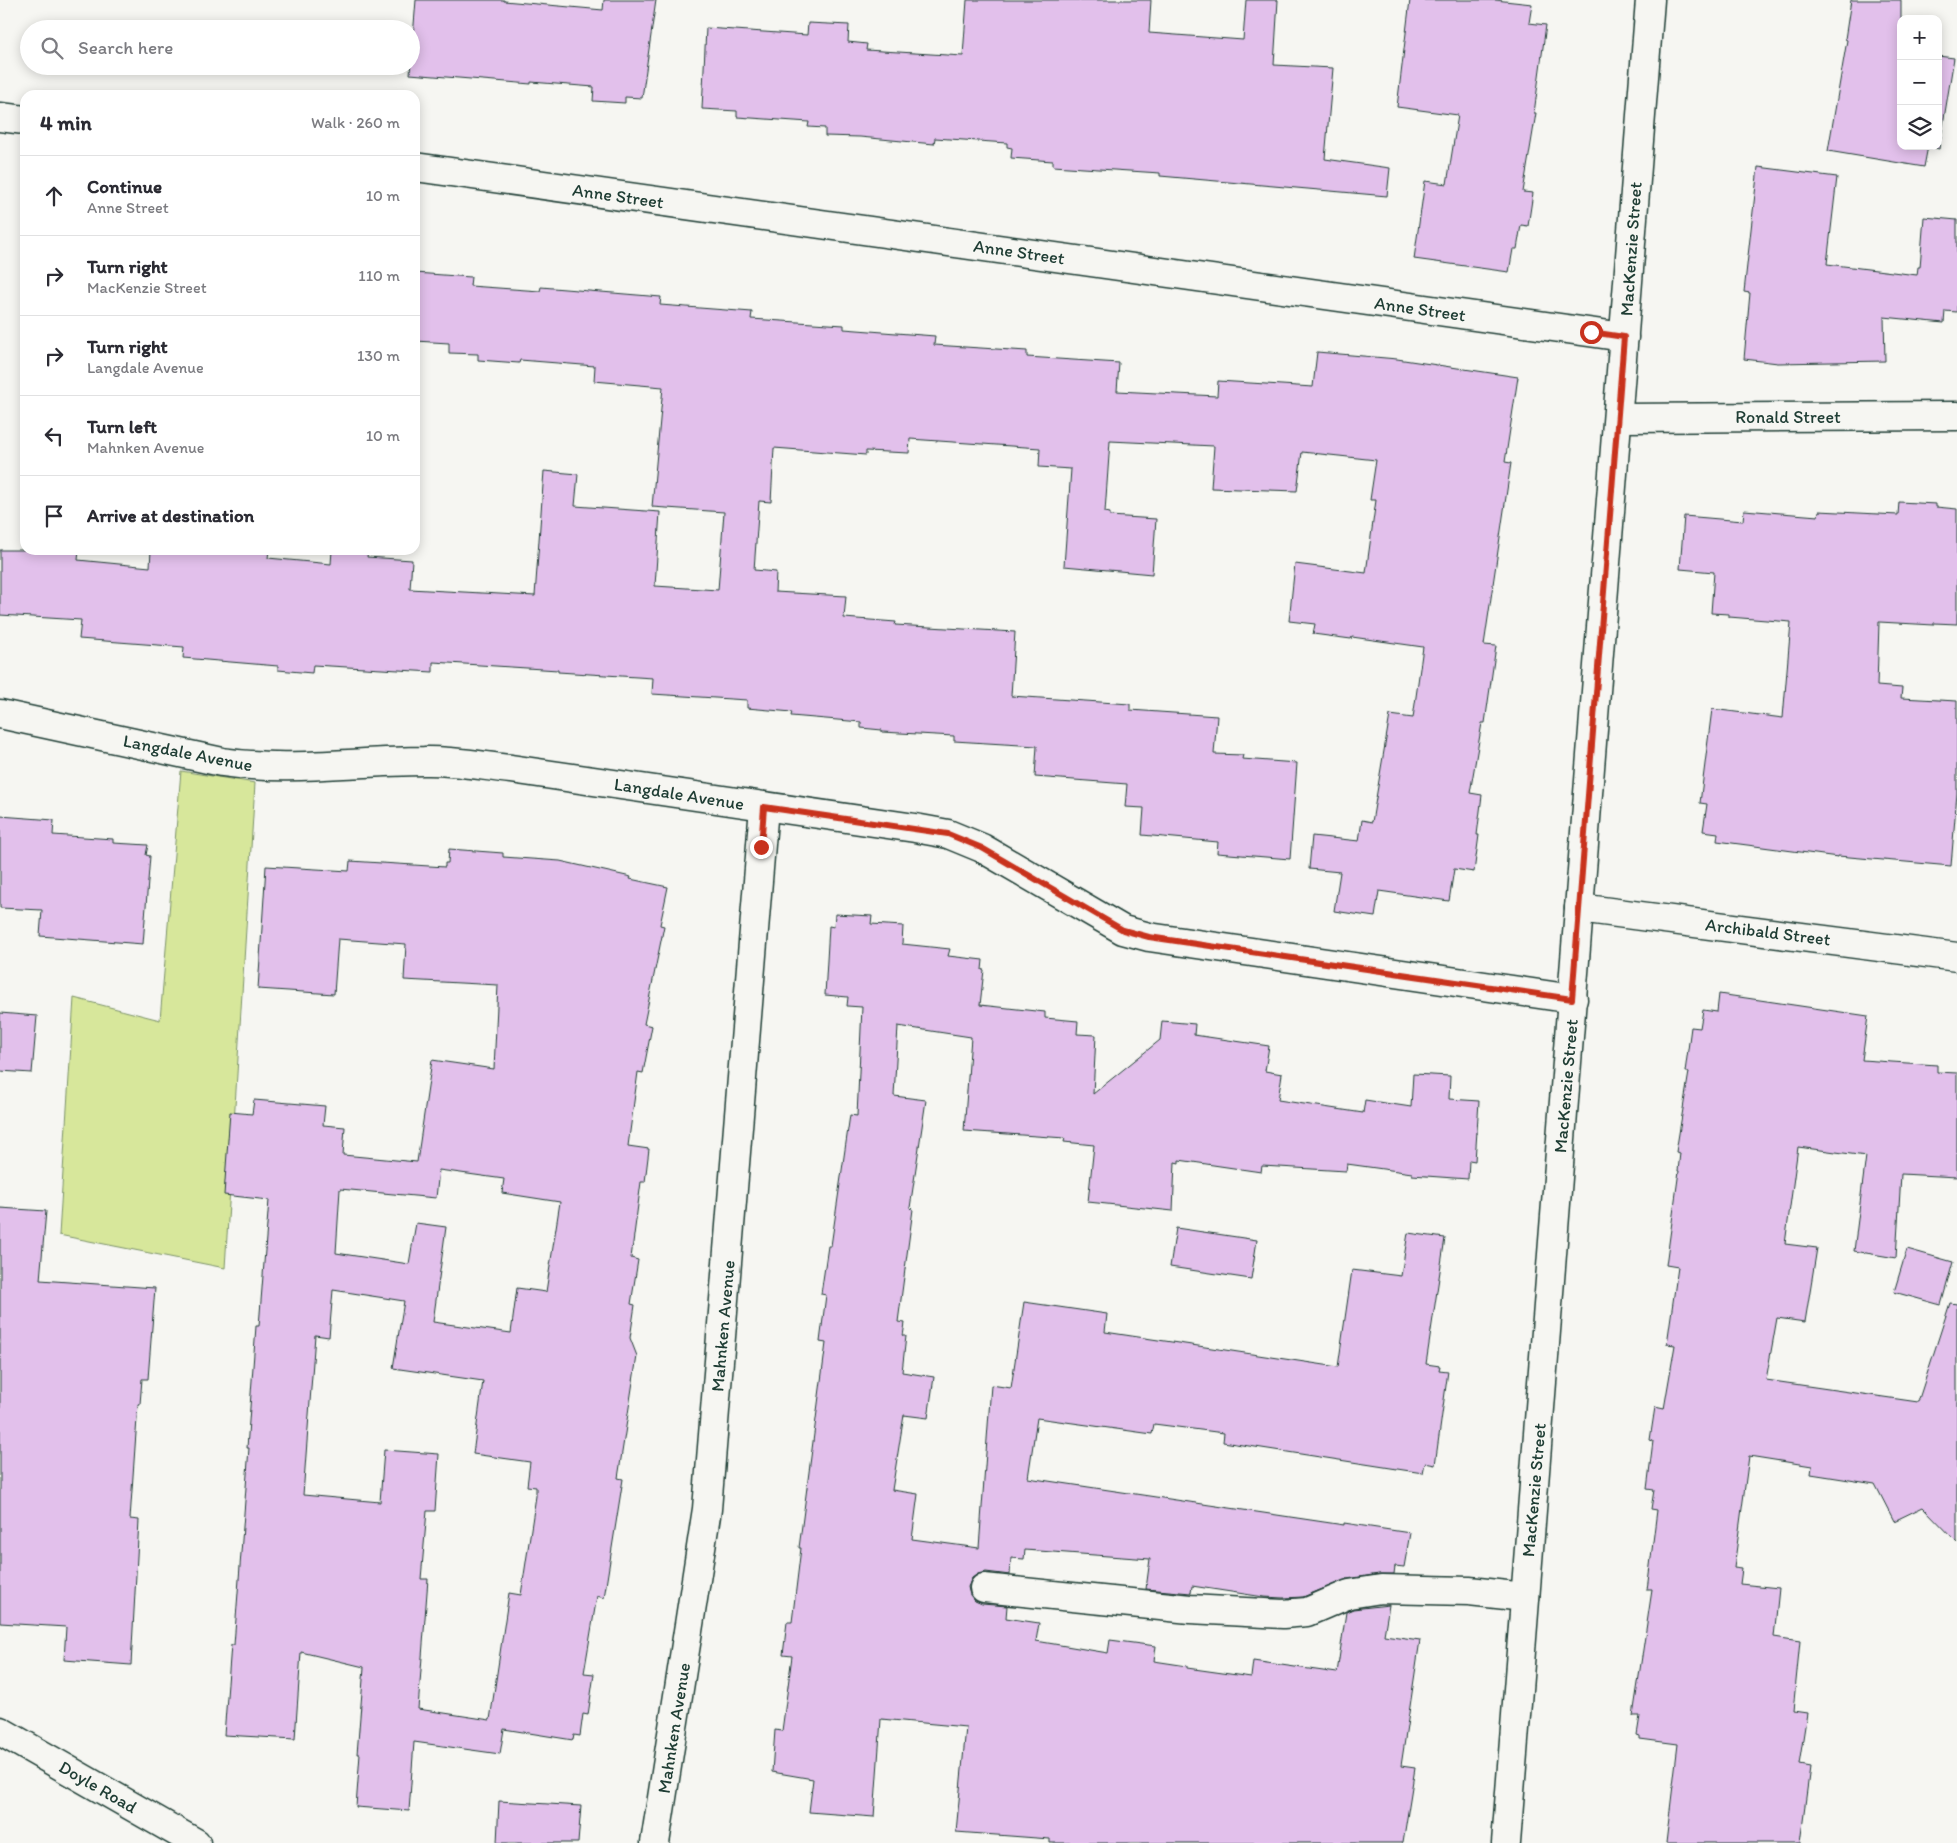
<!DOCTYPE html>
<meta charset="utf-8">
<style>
body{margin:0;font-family:Itim,sans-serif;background:#f2f2f3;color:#2b2b33}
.controls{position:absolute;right:15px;top:15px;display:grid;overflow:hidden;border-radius:10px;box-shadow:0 2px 12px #0003}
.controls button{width:45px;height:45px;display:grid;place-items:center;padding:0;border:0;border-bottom:1px solid #e1e1e2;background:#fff;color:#2b2b33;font:25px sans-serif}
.stop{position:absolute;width:15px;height:15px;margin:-11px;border:4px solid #c8321e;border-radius:50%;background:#fff}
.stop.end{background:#c8321e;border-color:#fff;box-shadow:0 1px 5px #0008}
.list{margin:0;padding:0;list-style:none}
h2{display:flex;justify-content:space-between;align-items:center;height:65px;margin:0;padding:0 20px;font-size:21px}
h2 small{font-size:16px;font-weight:400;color:#7c7c81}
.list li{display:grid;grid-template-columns:32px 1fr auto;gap:15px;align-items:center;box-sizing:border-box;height:80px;padding:0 20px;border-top:1px solid #e1e1e2}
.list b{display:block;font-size:19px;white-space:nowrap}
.list p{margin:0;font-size:16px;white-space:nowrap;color:#7c7c81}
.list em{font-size:16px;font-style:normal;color:#7c7c81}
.icon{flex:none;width:28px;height:28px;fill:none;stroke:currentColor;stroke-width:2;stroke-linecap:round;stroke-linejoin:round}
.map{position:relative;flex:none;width:1957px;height:1843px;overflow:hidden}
.search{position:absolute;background:#fff;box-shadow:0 2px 12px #0003;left:20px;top:20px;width:400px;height:55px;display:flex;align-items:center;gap:12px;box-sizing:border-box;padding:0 18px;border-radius:28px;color:#7c7c81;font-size:19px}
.panel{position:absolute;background:#fff;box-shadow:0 2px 12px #0003;left:20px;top:90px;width:400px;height:465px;border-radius:15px}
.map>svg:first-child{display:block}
.green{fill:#d7e79b;stroke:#7b9268}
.building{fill:#e2c0eb;stroke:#1f3d34;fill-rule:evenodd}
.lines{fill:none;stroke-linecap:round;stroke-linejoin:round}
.minor-casing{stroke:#1f3d34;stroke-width:31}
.minor{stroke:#f6f6f2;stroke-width:28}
.route{stroke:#c8321e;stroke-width:6}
.labels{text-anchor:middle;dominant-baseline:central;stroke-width:4.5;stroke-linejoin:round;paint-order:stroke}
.street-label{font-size:18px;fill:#1f3d34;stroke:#f6f6f2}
</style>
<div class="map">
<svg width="1957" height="1843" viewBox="0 0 1957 1843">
<rect width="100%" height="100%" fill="#f6f6f2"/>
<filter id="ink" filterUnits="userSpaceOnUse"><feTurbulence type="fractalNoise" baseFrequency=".02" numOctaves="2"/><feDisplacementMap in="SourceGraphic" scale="10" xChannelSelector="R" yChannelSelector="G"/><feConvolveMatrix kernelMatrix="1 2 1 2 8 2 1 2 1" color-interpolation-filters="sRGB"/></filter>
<g filter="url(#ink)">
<path class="green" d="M 181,771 L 255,783 L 225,1268 L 59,1235 L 74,998 L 160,1020 Z"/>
<g class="building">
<path d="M 416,0 L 504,0 L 504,1 L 603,10 L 604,0 L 656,0 L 642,98 L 625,97 L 625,103 L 593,101 L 594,87 L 531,82 L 531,84 L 410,74 Z"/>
<path d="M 967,0 L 1151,0 L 1149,33 L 1243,40 L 1246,0 L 1278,0 L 1274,65 L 1333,68 L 1325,159 L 1390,168 L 1387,196 L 1160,176 L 1160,173 L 1053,166 L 1053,161 L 1011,158 L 1012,148 L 1007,147 L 1007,143 L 935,138 L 934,144 L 860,137 L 825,136 L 825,128 L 808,127 L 809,122 L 737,117 L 737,111 L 702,109 L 706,28 L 807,35 L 808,23 L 849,25 L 848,42 L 867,44 L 866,50 L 963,56 Z"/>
<path d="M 1410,0 L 1495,0 L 1532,4 L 1529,23 L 1546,25 L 1534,113 L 1536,113 L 1523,192 L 1533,193 L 1528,226 L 1521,225 L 1517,249 L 1513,249 L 1509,272 L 1414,259 L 1425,181 L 1447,184 L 1458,115 L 1397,107 Z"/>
<path d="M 1851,0 L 1901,0 L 1901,146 L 1938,146 L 1938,56 L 1954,58 L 1939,149 L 1928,146 L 1924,167 L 1828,151 L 1847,40 L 1845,39 Z"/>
<path d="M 1758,167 L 1837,177 L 1827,264 L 1917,275 L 1918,267 L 1920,267 L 1924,217 L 1957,220 L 1957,312 L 1945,311 L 1944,323 L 1884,317 L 1885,361 L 1778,363 L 1744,359 L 1750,293 L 1744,292 Z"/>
<path d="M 415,273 L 471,277 L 470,286 L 540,291 L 541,287 L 661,297 L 660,305 L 752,312 L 751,319 L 844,325 L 844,329 L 935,336 L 934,345 L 1027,351 L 1027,357 L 1119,363 L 1117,391 L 1217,396 L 1218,381 L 1313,387 L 1317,352 L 1397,359 L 1518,377 L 1505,462 L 1511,463 L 1484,645 L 1496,646 L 1485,723 L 1482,723 L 1470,793 L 1482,795 L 1477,835 L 1479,835 L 1474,872 L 1454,869 L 1449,901 L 1379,891 L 1375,917 L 1334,911 L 1340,872 L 1309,869 L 1312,836 L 1359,841 L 1362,820 L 1372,822 L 1390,715 L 1413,718 L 1423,647 L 1352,637 L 1351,639 L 1313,634 L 1315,624 L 1289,621 L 1295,564 L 1366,573 L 1376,500 L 1370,500 L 1376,460 L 1302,452 L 1297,491 L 1211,488 L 1214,446 L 1110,441 L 1105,512 L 1110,513 L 1110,516 L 1156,519 L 1152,574 L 1064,566 L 1071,469 L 1039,467 L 1040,448 L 910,439 L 909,453 L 866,451 L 866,455 L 774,448 L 771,502 L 759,501 L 754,570 L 776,572 L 775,592 L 846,596 L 844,618 L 896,622 L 895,625 L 1015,632 L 1011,696 L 1130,704 L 1130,710 L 1217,716 L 1214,754 L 1243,755 L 1242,759 L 1297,763 L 1290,859 L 1217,853 L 1218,842 L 1142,835 L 1144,808 L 1125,807 L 1127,784 L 1035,777 L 1037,746 L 954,741 L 954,736 L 882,732 L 882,730 L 861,728 L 861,722 L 791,716 L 792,712 L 747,708 L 747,700 L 652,694 L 653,678 L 558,672 L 558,670 L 433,662 L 433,672 L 313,665 L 312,673 L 278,670 L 278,666 L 183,658 L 184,647 L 79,639 L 81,620 L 0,615 L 0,550 L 79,550 L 78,560 L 150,567 L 151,550 L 269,550 L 268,558 L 331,564 L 332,550 L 368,550 L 367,557 L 412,560 L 410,589 L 535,596 L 544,471 L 578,474 L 575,506 L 660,512 L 655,586 L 718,590 L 724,512 L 652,507 L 663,387 L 594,381 L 595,366 L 520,360 L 519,363 L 478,360 L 478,354 L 449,353 L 449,343 L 415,341 Z"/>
<path d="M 1899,502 L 1936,504 L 1936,507 L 1957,509 L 1957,624 L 1934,623 L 1934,625 L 1879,622 L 1877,686 L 1902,688 L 1901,698 L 1957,701 L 1957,793 L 1951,866 L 1838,856 L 1838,857 L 1717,841 L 1718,833 L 1703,831 L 1707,804 L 1700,803 L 1712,709 L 1783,718 L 1791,622 L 1729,617 L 1729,614 L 1711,613 L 1714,572 L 1680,569 L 1684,516 L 1743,521 L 1744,510 L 1818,516 L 1819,511 L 1898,515 Z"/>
<path d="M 0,816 L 54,820 L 53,835 L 113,839 L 113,843 L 148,845 L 146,855 L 150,856 L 143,944 L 40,936 L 42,910 L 0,908 Z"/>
<path d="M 449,849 L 503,853 L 503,857 L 560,861 L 631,877 L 630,879 L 668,887 L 660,925 L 664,926 L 644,1024 L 652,1026 L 643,1073 L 638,1072 L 628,1146 L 649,1149 L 645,1182 L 641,1182 L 631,1258 L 638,1260 L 631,1304 L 635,1305 L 630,1338 L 637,1356 L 618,1478 L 623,1479 L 604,1598 L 597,1596 L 584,1673 L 594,1674 L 588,1715 L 583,1714 L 580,1736 L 574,1735 L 573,1740 L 504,1729 L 500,1754 L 414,1742 L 409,1811 L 356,1807 L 360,1754 L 357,1754 L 364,1667 L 301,1652 L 295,1739 L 224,1735 L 231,1645 L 234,1645 L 249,1448 L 247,1448 L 256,1326 L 259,1326 L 269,1200 L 224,1195 L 230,1112 L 252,1114 L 254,1100 L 325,1106 L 323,1125 L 345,1127 L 343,1155 L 417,1162 L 432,1060 L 494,1069 L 498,985 L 404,980 L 406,944 L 338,939 L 334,994 L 258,989 L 266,866 L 349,871 L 350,861 L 445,867 L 445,863 L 448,863 ZM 439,1170 L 504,1179 L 502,1193 L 560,1202 L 546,1292 L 517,1288 L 511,1333 L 433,1322 L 446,1227 L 416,1223 L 409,1264 L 336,1253 L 340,1189 L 436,1198 ZM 333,1290 L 404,1301 L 393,1368 L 483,1381 L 473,1454 L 530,1462 L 527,1486 L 536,1487 L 536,1496 L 521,1595 L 509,1593 L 490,1720 L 418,1709 L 428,1579 L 421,1579 L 427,1511 L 435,1511 L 439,1454 L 384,1450 L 380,1502 L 303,1495 L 315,1335 L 329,1337 Z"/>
<path d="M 835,914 L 872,916 L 871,924 L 903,926 L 902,944 L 950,949 L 948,956 L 983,960 L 982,970 L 984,970 L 980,1005 L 1045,1012 L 1045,1018 L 1078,1021 L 1077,1034 L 1096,1035 L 1093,1094 L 1160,1040 L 1162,1021 L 1195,1024 L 1194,1035 L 1269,1046 L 1265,1071 L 1282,1074 L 1278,1100 L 1363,1113 L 1365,1100 L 1411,1107 L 1413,1074 L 1450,1076 L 1449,1099 L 1479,1101 L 1475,1161 L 1469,1160 L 1468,1179 L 1412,1175 L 1412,1173 L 1347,1164 L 1346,1171 L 1262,1166 L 1261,1172 L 1179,1160 L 1179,1163 L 1175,1162 L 1173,1211 L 1088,1202 L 1094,1145 L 1064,1142 L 1065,1138 L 964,1131 L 971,1037 L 898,1026 L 894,1096 L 926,1100 L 910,1208 L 913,1209 L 898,1322 L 905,1323 L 903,1336 L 906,1336 L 902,1372 L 934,1377 L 928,1418 L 904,1415 L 892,1490 L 918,1494 L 912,1539 L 979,1548 L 991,1385 L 1011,1388 L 1024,1302 L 1107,1314 L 1105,1332 L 1338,1367 L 1352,1270 L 1401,1276 L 1408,1233 L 1445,1238 L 1426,1364 L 1440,1366 L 1439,1370 L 1448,1371 L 1435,1465 L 1425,1463 L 1423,1473 L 1223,1442 L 1224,1433 L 1154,1424 L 1152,1434 L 1037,1418 L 1028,1478 L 1344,1525 L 1344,1523 L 1410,1533 L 1404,1567 L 1395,1566 L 1394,1574 L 1379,1574 L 1347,1579 L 1303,1597 L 1283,1598 L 1264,1597 L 1192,1586 L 1191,1593 L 1146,1589 L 1150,1559 L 1025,1550 L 1024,1559 L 1011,1558 L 1010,1575 L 986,1572 L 978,1574 L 972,1578 L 968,1587 L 970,1595 L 975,1601 L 982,1604 L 1007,1606 L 1006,1618 L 1039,1623 L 1036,1641 L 1108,1653 L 1110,1640 L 1156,1646 L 1154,1661 L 1187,1666 L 1187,1668 L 1251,1677 L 1253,1661 L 1337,1673 L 1346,1612 L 1353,1609 L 1389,1605 L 1384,1635 L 1420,1640 L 1401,1766 L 1415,1768 L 1403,1843 L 1050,1843 L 1050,1839 L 956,1832 L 966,1727 L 881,1719 L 874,1817 L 809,1812 L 813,1779 L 772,1772 L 775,1730 L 782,1731 L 792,1656 L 783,1655 L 787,1622 L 792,1622 L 801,1548 L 799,1548 L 826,1343 L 820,1342 L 826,1295 L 821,1294 L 828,1246 L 831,1246 L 850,1115 L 857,1116 L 862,1007 L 847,1006 L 848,997 L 825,995 L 829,926 L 834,927 Z"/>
<path d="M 1719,994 L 1868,1016 L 1862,1060 L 1937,1065 L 1937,1072 L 1957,1073 L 1957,1177 L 1901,1174 L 1896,1258 L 1854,1251 L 1866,1156 L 1798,1147 L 1785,1244 L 1817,1248 L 1805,1322 L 1777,1318 L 1766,1380 L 1918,1402 L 1950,1303 L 1957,1304 L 1957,1542 L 1923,1507 L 1894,1521 L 1875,1484 L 1811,1474 L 1812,1466 L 1749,1456 L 1734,1568 L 1742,1569 L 1740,1584 L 1779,1588 L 1774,1637 L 1800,1641 L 1793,1711 L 1807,1713 L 1799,1765 L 1810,1767 L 1800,1843 L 1666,1843 L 1678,1744 L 1640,1739 L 1640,1736 L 1637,1735 L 1640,1716 L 1633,1716 L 1652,1590 L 1647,1590 L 1657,1510 L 1651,1509 L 1654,1490 L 1647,1489 L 1653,1441 L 1650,1440 L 1655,1407 L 1664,1409 L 1675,1345 L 1667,1344 L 1678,1267 L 1666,1265 L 1679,1171 L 1678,1171 L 1680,1153 L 1676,1152 L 1689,1072 L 1685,1072 L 1691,1027 L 1700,1028 L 1703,1010 L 1717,1012 Z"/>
<path d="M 0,1013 L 37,1016 L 32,1073 L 0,1071 Z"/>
<path d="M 0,1208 L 46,1211 L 40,1280 L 155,1288 L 148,1379 L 142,1379 L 140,1404 L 138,1404 L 130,1519 L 139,1520 L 131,1665 L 64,1660 L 66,1627 L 0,1623 Z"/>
<path d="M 1176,1228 L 1257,1240 L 1251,1279 L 1170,1267 Z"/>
<path d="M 1907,1249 L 1953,1262 L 1941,1305 L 1894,1292 Z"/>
<path d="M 499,1801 L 581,1806 L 578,1843 L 497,1843 Z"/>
</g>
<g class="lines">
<defs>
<g id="minor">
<path d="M 0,117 L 25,120"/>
<path d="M 415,167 L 1624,337"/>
<path d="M 1618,418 L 1957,416"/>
<path d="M 0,714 L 222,762 C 289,772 356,761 424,761 C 453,760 482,766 511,769 L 915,828 L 948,834 L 982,848 L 1123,930 L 1149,937 L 1573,999"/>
<path d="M 1579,908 L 1957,957"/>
<path d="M 984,1588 L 1190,1609 L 1283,1614 L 1307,1612 L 1349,1594 L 1381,1589 L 1469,1591 L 1525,1597"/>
<path d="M 0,1731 L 196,1843"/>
<path d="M 655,1843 L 707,1509 L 764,807"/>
<path d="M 1506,1843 L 1650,0"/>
</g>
</defs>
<use href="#minor" class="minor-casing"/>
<use href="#minor" class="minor"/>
</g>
</g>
<g class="lines" filter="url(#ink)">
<path class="route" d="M 761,847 L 764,807 L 948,834 L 982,848 L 1123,930 L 1149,937 L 1572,999 L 1624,337 L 1591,332"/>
</g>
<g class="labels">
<g class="street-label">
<text transform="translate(618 196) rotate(8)">Anne Street</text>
<text transform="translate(1631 249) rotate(-86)">MacKenzie Street</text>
<text transform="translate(1019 252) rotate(8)">Anne Street</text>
<text transform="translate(1420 309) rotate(8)">Anne Street</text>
<text x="1788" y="417">Ronald Street</text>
<text transform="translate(188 753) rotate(11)">Langdale Avenue</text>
<text transform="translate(679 794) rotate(9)">Langdale Avenue</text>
<text transform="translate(1768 932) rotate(7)">Archibald Street</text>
<text transform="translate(1566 1086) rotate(-85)">MacKenzie Street</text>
<text transform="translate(723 1326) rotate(-85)">Mahnken Avenue</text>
<text transform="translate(1534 1490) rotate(-85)">MacKenzie Street</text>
<text transform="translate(674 1728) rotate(-81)">Mahnken Avenue</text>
<text transform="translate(98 1787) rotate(30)">Doyle Road</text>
</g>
</g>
</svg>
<div class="controls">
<button>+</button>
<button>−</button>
<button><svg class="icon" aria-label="layers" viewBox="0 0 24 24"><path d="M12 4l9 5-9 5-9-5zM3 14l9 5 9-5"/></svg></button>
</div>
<div class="stop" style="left:1591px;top:332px"></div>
<div class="stop end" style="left:761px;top:847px"></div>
<div class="search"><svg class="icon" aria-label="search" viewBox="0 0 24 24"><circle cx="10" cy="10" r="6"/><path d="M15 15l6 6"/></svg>Search here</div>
<section class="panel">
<h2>4 min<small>Walk · 260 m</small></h2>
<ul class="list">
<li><svg class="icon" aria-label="ahead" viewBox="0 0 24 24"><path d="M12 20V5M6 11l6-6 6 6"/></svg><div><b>Continue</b><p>Anne Street</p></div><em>10 m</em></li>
<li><svg class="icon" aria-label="right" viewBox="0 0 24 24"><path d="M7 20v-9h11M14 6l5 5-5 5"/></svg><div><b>Turn right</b><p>MacKenzie Street</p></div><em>110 m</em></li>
<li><svg class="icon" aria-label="right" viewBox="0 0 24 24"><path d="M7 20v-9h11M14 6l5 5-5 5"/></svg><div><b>Turn right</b><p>Langdale Avenue</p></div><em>130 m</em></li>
<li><svg class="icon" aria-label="left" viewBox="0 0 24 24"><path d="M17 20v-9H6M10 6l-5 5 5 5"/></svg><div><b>Turn left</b><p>Mahnken Avenue</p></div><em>10 m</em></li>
<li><svg class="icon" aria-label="arrive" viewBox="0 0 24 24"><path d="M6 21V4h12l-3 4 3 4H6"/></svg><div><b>Arrive at destination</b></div></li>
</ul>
</section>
</div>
